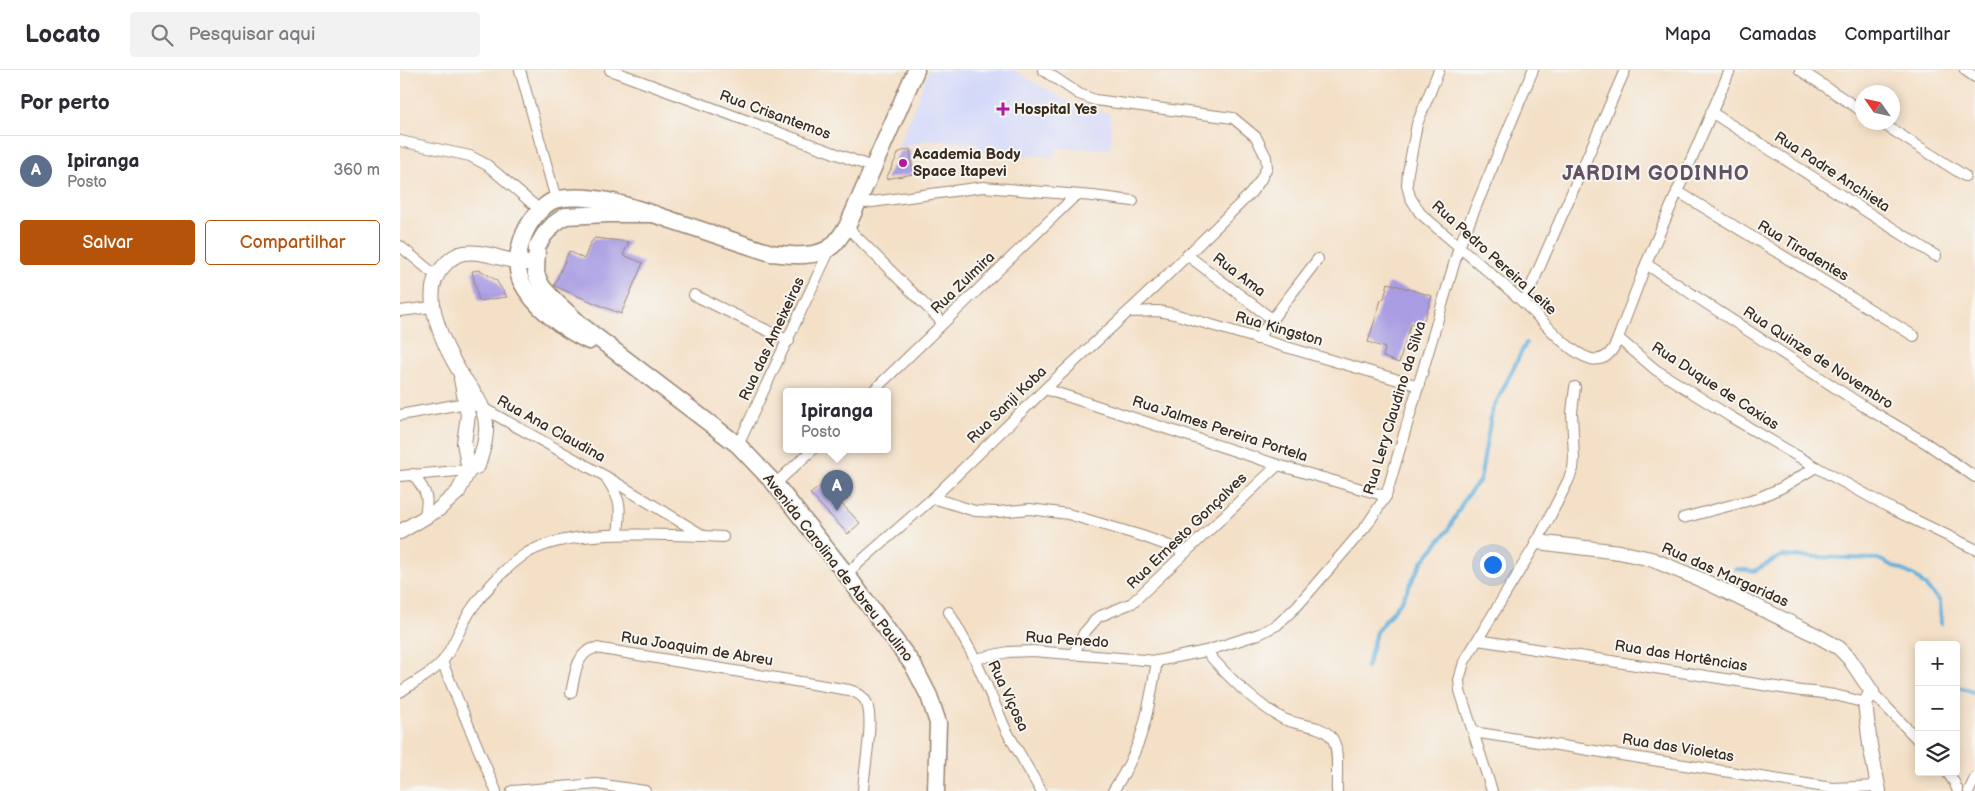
<!DOCTYPE html>
<html lang="pt">
<meta charset="utf-8">
<style>
body{margin:0;font-family:"Balsamiq Sans",sans-serif;background:#f2f2f3;color:#2b2b33}
.controls{position:absolute;right:15px;bottom:15px;display:grid;overflow:hidden;border-radius:5px;box-shadow:0 2px 12px #0003}
.controls button{width:45px;height:45px;display:grid;place-items:center;padding:0;border:0;border-bottom:1px solid #e1e1e2;background:#fff;color:#2b2b33;font:25px sans-serif}
.compass{position:absolute;left:1455px;top:15px;width:45px;height:45px;border-radius:50%;background:#fff;box-shadow:0 2px 12px #0003;rotate:304deg}
.you{position:absolute;left:1092px;top:494px;width:18px;height:18px;margin:-12px;border:4px solid #fff;border-radius:50%;background:#1a73e8;box-shadow:0 0 0 8px #1a73e833}
.badge{display:grid;place-items:center;width:32px;height:32px;border-radius:50%;background:#b45309;color:#fff;font-size:16px;font-weight:700}
.pin{position:absolute;translate:-50% -41px;filter:drop-shadow(0 1px 2px #0008)}
.pin::after{content:'';position:absolute;top:26px;width:18px;height:15px;background:inherit;clip-path:polygon(0 0,100% 0,50% 100%)}
.popup{position:absolute;left:383px;top:318px;width:108px;height:65px;box-sizing:border-box;display:grid;place-content:center;border-radius:5px;background:#fff;filter:drop-shadow(0 1px 4px #0005);font-size:16px;white-space:nowrap;color:#7c7c81}
.popup b{font-size:19px;color:#2b2b33}
.popup::after{content:'';position:absolute;left:50%;top:100%;margin-left:-10px;border:10px solid transparent;border-top-color:#fff}
.list{margin:0;padding:0;list-style:none}
h2{display:flex;justify-content:space-between;align-items:center;height:65px;margin:0;padding:0 20px;font-size:21px}
h2 small{font-size:16px;font-weight:400;color:#7c7c81}
.list li{display:grid;grid-template-columns:32px 1fr auto;gap:15px;align-items:center;box-sizing:border-box;height:70px;padding:0 20px;border-top:1px solid #e1e1e2}
.list b{display:block;font-size:19px;white-space:nowrap}
.list p{margin:0;font-size:16px;white-space:nowrap;color:#7c7c81}
.list em{font-size:16px;font-style:normal;color:#7c7c81}
.actions{display:flex;gap:10px;padding:15px 20px}
.actions a{flex:1;padding:11px 0;border:1px solid #b45309;border-radius:5px;text-align:center;font-size:18px;color:#b45309}
.actions .main{background:#b45309;color:#fff}
.icon{flex:none;width:28px;height:28px;fill:none;stroke:currentColor;stroke-width:2;stroke-linecap:round;stroke-linejoin:round}
.map{position:relative;flex:none;width:1575px;height:721px;overflow:hidden}
header{display:flex;align-items:center;gap:30px;box-sizing:border-box;height:70px;padding:0 25px;background:#fff;border-bottom:1px solid #e1e1e2}
header strong{font-size:24px}
nav{display:flex;gap:28px;margin-inline-start:auto;font-size:18px}
.search{width:350px;height:45px;background:#f2f2f3;display:flex;align-items:center;gap:12px;box-sizing:border-box;padding:0 18px;border-radius:5px;color:#7c7c81;font-size:19px}
main{display:flex}
aside{flex:1;background:#fff}
.map>svg:first-child{display:block}
.built{fill:#d4d8f9}
.lines{fill:none;stroke-linecap:round;stroke-linejoin:round}
.stream{stroke:#64b1dd;stroke-width:4}
.building{fill:#a99ce3}
.minor-casing{stroke:#988572;stroke-width:12}
.tertiary-casing{stroke:#988572;stroke-width:16}
.primary-casing{stroke:#988572;stroke-width:19}
.minor{stroke:#fff;stroke-width:10}
.tertiary{stroke:#fff;stroke-width:14}
.primary{stroke:#fff;stroke-width:16}
.poi-dot{fill:#b5179e;stroke:#f6f6f2;stroke-width:2}
.labels{text-anchor:middle;dominant-baseline:central;stroke-width:4;stroke-linejoin:round;paint-order:stroke}
.poi-label{font-size:15px;font-weight:bold;fill:#3b2a1e;stroke:#f6f6f2;text-anchor:start}
.street-label{font-size:15px;fill:#3b2a1e;stroke:#f6f6f2}
.district-label{font-size:20px;font-weight:bold;letter-spacing:1px;fill:#625263;stroke:#f6f6f2}
</style>
<header>
<strong>Locato</strong>
<div class="search"><svg class="icon" aria-label="search" viewBox="0 0 24 24"><circle cx="10" cy="10" r="6"/><path d="M15 15l6 6"/></svg>Pesquisar aqui</div>
<nav><a>Mapa</a><a>Camadas</a><a>Compartilhar</a></nav>
</header>
<main>
<aside>
<h2>Por perto<small></small></h2>
<ul class="list">
<li><span class="badge" style="background:#5c6f8a">A</span><div><b>Ipiranga</b><p>Posto</p></div><em>360 m</em></li>
</ul>
<div class="actions"><a class="main">Salvar</a><a>Compartilhar</a></div>
</aside>
<div class="map">
<svg width="1575" height="721" viewBox="0 0 1575 721">
<rect width="100%" height="100%" fill="#f6f6f2"/>
<filter id="ink" filterUnits="userSpaceOnUse"><feTurbulence type="fractalNoise" baseFrequency=".02" numOctaves="2"/><feDisplacementMap in="SourceGraphic" scale="10" xChannelSelector="R" yChannelSelector="G"/><feConvolveMatrix kernelMatrix="1 2 1 2 8 2 1 2 1" color-interpolation-filters="sRGB"/></filter>
<filter id="wash" filterUnits="userSpaceOnUse"><feTurbulence type="fractalNoise" baseFrequency=".0096" numOctaves="4" result="noise"/><feDisplacementMap in="SourceGraphic" scale="20" xChannelSelector="R" yChannelSelector="G"/><feGaussianBlur stdDeviation="1.12" result="paint"/><feColorMatrix in="noise" values="0 0 0 0 0 0 0 0 0 0 0 0 0 0 0 0 0 1.4 0 .05"/><feComposite in="paint" operator="in"/></filter>
<g filter="url(#wash)">
<rect width="100%" height="100%" fill="#f4e0c7"/>
<path class="built" d="M 529,0 L 613,0 L 673,34 L 710,44 L 711,79 L 657,78 L 654,87 L 577,81 L 578,74 L 530,70 L 498,78 Z"/>
<g class="lines">
<g class="stream">
<path d="M 1336,499 L 1354,501 L 1381,486 L 1478,489 L 1515,506 L 1540,531 L 1541,554"/>
<path d="M 967,597 L 976,562 L 1002,530 L 1022,492 L 1048,460 L 1066,427 L 1080,410 L 1092,341 L 1126,273"/>
<path d="M 1556,616 L 1575,623"/>
</g>
</g>
<g id="blocks">
<g class="building">
<path d="M 510,79 L 513,104 L 486,109 L 499,82 Z"/>
<path d="M 195,168 L 229,172 L 223,185 L 243,193 L 221,244 L 154,216 L 169,181 L 184,189 L 191,172 Z"/>
<path d="M 80,200 L 96,210 L 107,227 L 79,231 L 72,201 Z"/>
<path d="M 988,213 L 1032,226 L 1022,256 L 1011,253 L 999,293 L 983,287 L 985,278 L 968,272 L 981,230 L 984,228 Z"/>
<path d="M 426,412 L 439,427 L 437,429 L 460,453 L 448,464 L 410,424 Z"/>
</g>
</g>
</g>
<g filter="url(#ink)">
<use href="#blocks" fill-opacity="0" stroke="#988572" stroke-width="1"/>
<g class="lines">
<defs>
<g id="minor">
<path d="M 120,0 L 156,129"/>
<path d="M 210,0 L 472,97"/>
<path d="M 1039,0 L 1017,54 L 1008,102 L 1007,115 L 1010,127 L 1020,143 C 1054,173 1090,202 1124,233 C 1143,250 1167,282 1191,289 C 1206,292 1214,280 1218,268"/>
<path d="M 1330,0 L 1246,194 L 1218,268 L 1256,300 L 1331,347 L 1416,397 L 1494,440 L 1575,479"/>
<path d="M 1400,0 L 1462,41"/>
<path d="M 1565,0 L 1575,7"/>
<path d="M 1311,42 L 1536,186"/>
<path d="M 1480,52 L 1565,106"/>
<path d="M 0,71 L 70,86 L 87,95 L 140,140"/>
<path d="M 1277,121 L 1514,266"/>
<path d="M 457,134 L 583,117 L 693,126 L 733,131"/>
<path d="M 447,157 L 543,253"/>
<path d="M 0,176 L 35,205"/>
<path d="M 787,185 L 872,249"/>
<path d="M 1246,194 L 1468,339 L 1526,373 L 1575,407"/>
<path d="M 294,225 L 389,271"/>
<path d="M 1124,233 L 1225,0"/>
<path d="M 0,241 L 32,237"/>
<path d="M 729,242 L 758,241 L 774,244 L 1019,316"/>
<path d="M 857,269 L 918,189"/>
<path d="M 645,319 L 878,395 L 986,426"/>
<path d="M 472,322 L 675,126"/>
<path d="M 0,345 L 66,333 L 83,338 L 205,406 L 304,466 L 323,467"/>
<path d="M 338,375 L 431,177"/>
<path d="M 13,404 C 26,421 30,427 24,448"/>
<path d="M 0,406 L 69,400"/>
<path d="M 207,409 C 222,432 221,437 218,464"/>
<path d="M 375,414 L 412,380"/>
<path d="M 533,428 L 575,441 L 598,442 L 630,439 L 668,444 L 742,466 L 786,482"/>
<path d="M 1283,448 L 1358,428 L 1381,418 L 1416,397"/>
<path d="M 446,504 L 533,428 L 645,319 L 757,215 L 850,124 L 860,111 L 867,97 L 866,87 L 856,67 L 833,48 L 695,30 L 679,24 L 643,0"/>
<path d="M 549,542 L 575,589 L 606,660 L 641,721"/>
<path d="M 1078,570 L 1401,621 C 1423,622 1443,626 1465,633"/>
<path d="M 806,581 C 827,606 851,630 880,647 C 895,657 920,652 932,668 C 940,679 936,707 937,721"/>
<path d="M 673,585 L 684,563 L 698,547 L 732,533 L 878,395"/>
<path d="M 575,589 L 608,582 L 633,581 L 757,591 L 806,581 L 859,564 L 877,555 L 898,535 L 967,455 L 986,426 L 1059,177 L 1133,0"/>
<path d="M 42,592 L 96,721"/>
<path d="M 0,622 C 10,615 37,600 43,591 C 55,574 61,554 73,537 C 88,517 105,497 127,483 C 169,458 255,465 304,466"/>
<path d="M 1472,622 L 1519,671"/>
<path d="M 171,623 C 175,606 176,581 196,578 L 449,620 C 456,622 464,626 467,634 C 474,652 464,699 463,721"/>
<path d="M 1073,662 L 1432,718 L 1478,716"/>
<path d="M 1547,702 L 1554,712 L 1558,721"/>
<path d="M 112,721 L 197,714 L 245,721"/>
<path d="M 713,721 C 743,677 748,643 757,591"/>
<path d="M 1092,721 L 1060,621 L 1059,610 L 1064,592 L 1137,472 L 1168,411 L 1173,399 L 1174,389 L 1172,342 L 1175,317"/>
<path d="M 1569,721 L 1575,708"/>
</g>
<g id="tertiary">
<path d="M 69,400 L 78,396 C 84,377 90,359 83,340 C 79,327 68,315 61,304 C 45,278 18,224 42,198 C 47,192 55,184 64,183 C 85,180 106,192 128,193"/>
<path d="M 0,462 L 39,439 L 58,422 L 69,400 L 64,373 L 68,345 L 61,309"/>
<path d="M 1137,472 L 1219,482 L 1251,489 L 1304,511 L 1416,565 L 1439,578 L 1449,588 L 1472,622 L 1465,633 L 1470,675 L 1479,721"/>
</g>
<g id="primary">
<path d="M 254,144 L 208,144 L 165,146 L 154,154 L 144,165 L 137,177 L 136,204 L 142,217 L 155,231 L 182,256 L 338,375 L 375,414 L 446,504 L 513,595 L 529,626 L 538,653 L 536,721"/>
<path d="M 189,271 C 163,259 134,237 121,211 C 113,193 121,165 132,150 C 138,142 148,131 158,129 C 198,122 240,140 277,152 C 308,162 339,173 371,183 C 389,185 417,189 432,176 C 438,171 442,163 447,157 L 516,0"/>
</g>
</defs>
<use href="#minor" class="minor-casing"/>
<use href="#tertiary" class="tertiary-casing"/>
<use href="#primary" class="primary-casing"/>
<use href="#minor" class="minor"/>
<use href="#tertiary" class="tertiary"/>
<use href="#primary" class="primary"/>
</g>
</g>
<g class="poi-dot">
<path d="M600.5 31.5h5v5h5v5h-5v5h-5v-5h-5v-5h5z"/>
<circle cx="503" cy="93" r="5"/>
</g>
<g class="labels">
<g class="poi-label">
<text x="614" y="39">Hospital Yes</text>
<text x="513" y="84">Academia Body<tspan x="513" dy="17">Space Itapevi</tspan></text>
</g>
<g class="street-label">
<text transform="translate(375 45) rotate(20)">Rua Crisantemos</text>
<text transform="translate(1432 102) rotate(33)">Rua Padre Anchieta</text>
<text transform="translate(1403 181) rotate(31)">Rua Tiradentes</text>
<text transform="translate(1094 188) rotate(42)">Rua Pedro Pereira Leite</text>
<text transform="translate(839 205) rotate(37)">Rua Ama</text>
<text transform="translate(563 213) rotate(-44)">Rua Zulmira</text>
<text transform="translate(879 259) rotate(16)">Rua Kingston</text>
<text transform="translate(372 269) rotate(-65)">Rua das Ameixeiras</text>
<text transform="translate(1418 288) rotate(33)">Rua Quinze de Novembro</text>
<text transform="translate(1315 316) rotate(33)">Rua Duque de Caxias</text>
<text transform="translate(607 335) rotate(-44)">Rua Sanji Koba</text>
<text transform="translate(995 338) rotate(-73)">Rua Lery Claudino da Silva</text>
<text transform="translate(151 359) rotate(29)">Rua Ana Claudina</text>
<text transform="translate(820 359) rotate(18)">Rua Jalmes Pereira Portela</text>
<text transform="translate(787 461) rotate(-44)">Rua Ernesto Gonçalves</text>
<text transform="translate(438 498) rotate(52)">Avenida Carolina de Abreu Paulino</text>
<text transform="translate(1325 505) rotate(24)">Rua das Margaridas</text>
<text transform="translate(667 570) rotate(4)">Rua Penedo</text>
<text transform="translate(297 579) rotate(9)">Rua Joaquim de Abreu</text>
<text transform="translate(1281 586) rotate(9)">Rua das Hortências</text>
<text transform="translate(608 626) rotate(65)">Rua Viçosa</text>
<text transform="translate(1278 678) rotate(9)">Rua das Violetas</text>
</g>
<g class="district-label">
<text x="1256" y="104">JARDIM GODINHO</text>
</g>
</g>
</svg>
<div class="controls">
<button>+</button>
<button>−</button>
<button><svg class="icon" aria-label="layers" viewBox="0 0 24 24"><path d="M12 4l9 5-9 5-9-5zM3 14l9 5 9-5"/></svg></button>
</div>
<svg class="compass" viewBox="-18 -18 36 36"><path d="M0-13l5 13h-10z" fill="#e53935"/><path d="M0 13l5-13h-10z" fill="#7c7c81"/></svg>
<div class="you"></div>
<div class="pin badge" style="left:437px;top:441px;background:#5c6f8a">A</div>
<div class="popup"><b>Ipiranga</b>Posto</div>
</div>
</main>
